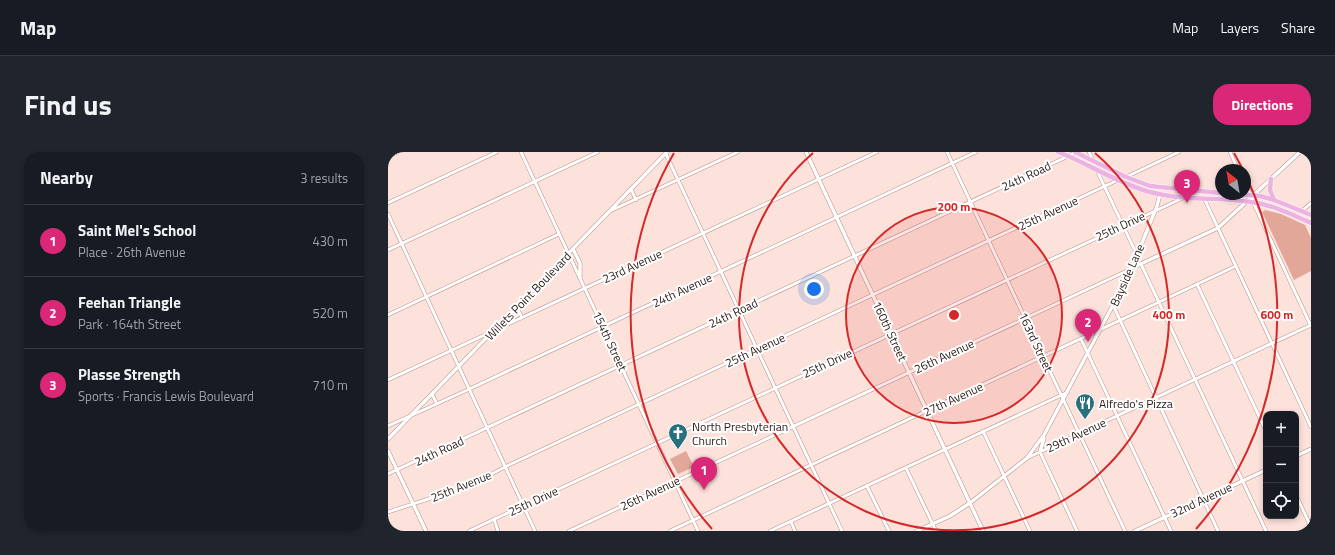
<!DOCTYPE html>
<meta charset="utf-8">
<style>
body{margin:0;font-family:"Titillium Web",sans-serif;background:#20242c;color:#f1f3f6}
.controls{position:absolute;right:12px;bottom:12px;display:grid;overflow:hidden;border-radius:8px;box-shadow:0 2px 6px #0003}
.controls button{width:36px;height:36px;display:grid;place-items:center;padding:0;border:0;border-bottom:1px solid #363941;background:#171b24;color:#f1f3f6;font:20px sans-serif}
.compass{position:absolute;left:827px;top:12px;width:36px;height:36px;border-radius:50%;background:#171b24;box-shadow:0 2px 6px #0003;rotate:329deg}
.you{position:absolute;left:426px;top:137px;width:14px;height:14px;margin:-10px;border:3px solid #fff;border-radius:50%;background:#1a73e8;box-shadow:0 0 0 6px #1a73e833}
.badge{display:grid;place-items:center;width:26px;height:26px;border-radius:50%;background:#db2777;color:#fff;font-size:13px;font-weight:700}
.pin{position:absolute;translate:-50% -33px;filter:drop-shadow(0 1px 2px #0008)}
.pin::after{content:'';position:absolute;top:21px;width:14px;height:12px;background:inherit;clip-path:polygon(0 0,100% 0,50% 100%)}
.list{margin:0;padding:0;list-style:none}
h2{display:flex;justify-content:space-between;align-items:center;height:52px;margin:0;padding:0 16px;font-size:17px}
h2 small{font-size:13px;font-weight:400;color:#9ea1a6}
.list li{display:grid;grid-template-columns:26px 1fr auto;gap:12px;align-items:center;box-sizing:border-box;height:72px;padding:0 16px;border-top:1px solid #363941}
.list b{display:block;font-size:15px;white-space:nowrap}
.list p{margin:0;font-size:13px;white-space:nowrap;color:#9ea1a6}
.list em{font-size:13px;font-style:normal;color:#9ea1a6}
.icon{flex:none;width:22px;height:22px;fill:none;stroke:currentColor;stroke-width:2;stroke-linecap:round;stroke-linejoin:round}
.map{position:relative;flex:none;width:923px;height:379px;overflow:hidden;border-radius:16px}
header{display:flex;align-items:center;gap:24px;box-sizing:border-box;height:56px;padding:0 20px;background:#171b24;border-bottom:1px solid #363941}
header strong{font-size:19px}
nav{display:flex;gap:22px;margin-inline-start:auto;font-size:14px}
.intro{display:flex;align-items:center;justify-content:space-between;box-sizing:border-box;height:96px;padding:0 24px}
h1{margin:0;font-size:28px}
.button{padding:10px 18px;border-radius:16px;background:#db2777;color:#fff;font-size:14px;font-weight:700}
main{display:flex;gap:24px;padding:0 24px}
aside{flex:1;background:#171b24;border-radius:16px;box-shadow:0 2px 6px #0003}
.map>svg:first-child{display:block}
.green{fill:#e3a799}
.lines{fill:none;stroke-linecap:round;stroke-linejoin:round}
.minor-casing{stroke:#b88f86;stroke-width:4}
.tertiary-casing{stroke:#b88f86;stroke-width:4.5}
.primary-casing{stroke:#fff;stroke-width:5.5}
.minor{stroke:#fff;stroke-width:3}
.tertiary{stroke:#fff;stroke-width:3.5}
.primary{stroke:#ebb2e2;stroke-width:4.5}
.ring{fill:none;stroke:#d62828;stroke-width:2}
.labels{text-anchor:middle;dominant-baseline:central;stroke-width:4;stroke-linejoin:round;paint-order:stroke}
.street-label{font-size:12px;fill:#2a1b17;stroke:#fff}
.poi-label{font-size:12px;fill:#2a1b17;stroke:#fff;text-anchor:start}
.centre{fill:#d62828;stroke:#fff;stroke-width:2}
.ring-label{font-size:12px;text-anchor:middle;font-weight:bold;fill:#d62828;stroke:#fff;stroke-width:4;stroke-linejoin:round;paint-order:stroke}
</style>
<header>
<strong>Map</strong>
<nav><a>Map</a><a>Layers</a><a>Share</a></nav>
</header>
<div class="intro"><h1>Find us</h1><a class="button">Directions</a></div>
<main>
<aside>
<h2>Nearby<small>3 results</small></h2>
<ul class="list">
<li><span class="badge">1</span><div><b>Saint Mel's School</b><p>Place · 26th Avenue</p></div><em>430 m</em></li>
<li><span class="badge">2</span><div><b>Feehan Triangle</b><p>Park · 164th Street</p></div><em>520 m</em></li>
<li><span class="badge">3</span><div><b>Plasse Strength</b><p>Sports · Francis Lewis Boulevard</p></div><em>710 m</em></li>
</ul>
</aside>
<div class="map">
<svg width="923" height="379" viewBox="0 0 923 379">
<rect width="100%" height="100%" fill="#fde2db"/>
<g class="green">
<path d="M 877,58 L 893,62 L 917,73 L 923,86 L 923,119 L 906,128 L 874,60 Z"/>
<path d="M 298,299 L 306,315 L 290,322 L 282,307 Z"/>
</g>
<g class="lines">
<defs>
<g id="minor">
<path d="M 133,0 L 310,379"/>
<path d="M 277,0 L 454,379"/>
<path d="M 559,0 L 737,379"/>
<path d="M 701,0 L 705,8"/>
<path d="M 842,0 L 850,18"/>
<path d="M 710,19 L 711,23 L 749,103"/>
<path d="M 738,25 L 791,0"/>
<path d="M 857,33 L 864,44 L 865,50 L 923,174"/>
<path d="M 243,37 L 248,48"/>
<path d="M 816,46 L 923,275"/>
<path d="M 0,51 L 109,0"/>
<path d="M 222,59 L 350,0"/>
<path d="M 914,59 L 923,51"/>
<path d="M 0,62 L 147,379"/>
<path d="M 0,98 L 210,0"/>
<path d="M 753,112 L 878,379"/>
<path d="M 809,132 L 878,279"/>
<path d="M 725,153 L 830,379"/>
<path d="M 129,155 L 134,166"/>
<path d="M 0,163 L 171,82"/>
<path d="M 693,187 L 783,379"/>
<path d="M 0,228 L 489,0"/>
<path d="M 44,242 L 49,252"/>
<path d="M 0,274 L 75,240 L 588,0"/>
<path d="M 595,279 L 642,379"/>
<path d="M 652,300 L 689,379"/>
<path d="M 639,306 L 923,173"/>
<path d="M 518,316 L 548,379"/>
<path d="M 0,322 L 689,0"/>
<path d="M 479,334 L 501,379"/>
<path d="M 908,343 L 923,375"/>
<path d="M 0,360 L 59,341 L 88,330 L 121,313 L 730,28"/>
<path d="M 106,367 L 110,379"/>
<path d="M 403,370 L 407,379"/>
<path d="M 81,379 L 795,46"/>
<path d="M 181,379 L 743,117"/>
<path d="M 282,379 L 848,114"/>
<path d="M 382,379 L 680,240"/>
</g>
<g id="tertiary">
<path d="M 418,0 L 595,379"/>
<path d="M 0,4 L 9,0"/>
<path d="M 185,97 L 192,111 L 192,126"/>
<path d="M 744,116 L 830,76 L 912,0"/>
<path d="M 0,287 L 279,0"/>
<path d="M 0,299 L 38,379"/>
<path d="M 652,300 L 656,286"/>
<path d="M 908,304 L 923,297"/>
<path d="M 529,379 L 562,364 L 582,351 L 639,306 L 656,283 L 725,153 L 749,103 L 769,54 L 772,42"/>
<path d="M 747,379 L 878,318"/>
</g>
<g id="primary">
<path d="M 670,0 C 701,12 729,31 762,40 C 795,49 830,45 863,50 C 885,53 903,62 923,71"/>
<path d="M 687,0 L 738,25 L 762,34 L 833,41"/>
<path d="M 883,27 L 882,38 L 886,48"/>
<path d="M 848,42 L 872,44 L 886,48 L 923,63"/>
</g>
</defs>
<use href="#minor" class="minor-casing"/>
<use href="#tertiary" class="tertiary-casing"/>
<use href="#primary" class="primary-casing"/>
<use href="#minor" class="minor"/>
<use href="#tertiary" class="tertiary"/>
<use href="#primary" class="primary"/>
</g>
<circle cx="566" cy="163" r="108" fill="#d62828" fill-opacity=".12"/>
<g class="ring">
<circle cx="566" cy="163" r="108"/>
<path d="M707 1A215 215 0 1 1 425 1"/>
<path d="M324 377A323 323 0 0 1 286 1M846 1A323 323 0 0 1 854 16M858 24A323 323 0 0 1 808 377"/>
</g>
<defs>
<symbol id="restaurant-pin" viewBox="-11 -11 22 30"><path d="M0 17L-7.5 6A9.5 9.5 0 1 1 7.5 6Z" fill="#296f7d" stroke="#fff"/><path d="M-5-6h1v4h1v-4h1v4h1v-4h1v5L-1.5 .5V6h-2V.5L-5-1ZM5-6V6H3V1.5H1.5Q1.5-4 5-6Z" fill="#fff"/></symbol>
<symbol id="church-pin" viewBox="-11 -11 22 30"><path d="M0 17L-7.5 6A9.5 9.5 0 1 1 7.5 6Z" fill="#296f7d" stroke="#fff"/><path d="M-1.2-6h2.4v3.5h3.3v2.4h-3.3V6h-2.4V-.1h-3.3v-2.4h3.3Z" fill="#fff"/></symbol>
</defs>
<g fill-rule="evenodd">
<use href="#restaurant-pin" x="686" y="240" width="22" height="30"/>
<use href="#church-pin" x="279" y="270" width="22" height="30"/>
</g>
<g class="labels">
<g class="street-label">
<text transform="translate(638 24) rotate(-25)">24th Road</text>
<text transform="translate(660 61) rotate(-25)">25th Avenue</text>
<text transform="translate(732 74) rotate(-25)">25th Drive</text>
<text transform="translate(244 114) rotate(-25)">23rd Avenue</text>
<text transform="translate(739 123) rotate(-66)">Bayside Lane</text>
<text transform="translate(294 138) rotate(-25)">24th Avenue</text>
<text transform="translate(140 144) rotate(-46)">Willets Point Boulevard</text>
<text transform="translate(345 161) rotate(-25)">24th Road</text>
<text transform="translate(502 179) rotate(65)">160th Street</text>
<text transform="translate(222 189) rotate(65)">154th Street</text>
<text transform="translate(648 190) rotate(65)">163rd Street</text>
<text transform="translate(367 198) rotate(-25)">25th Avenue</text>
<text transform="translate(556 204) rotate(-25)">26th Avenue</text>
<text transform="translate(439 211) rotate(-25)">25th Drive</text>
<text transform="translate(565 247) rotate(-25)">27th Avenue</text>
<text transform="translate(688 283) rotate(-25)">29th Avenue</text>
<text transform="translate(51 299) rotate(-25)">24th Road</text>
<text transform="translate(73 334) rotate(-22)">25th Avenue</text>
<text transform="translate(262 341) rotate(-25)">26th Avenue</text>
<text transform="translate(813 348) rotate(-25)">32nd Avenue</text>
<text transform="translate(145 349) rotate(-25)">25th Drive</text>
</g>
<g class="poi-label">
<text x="711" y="251">Alfredo's Pizza</text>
<text x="304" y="274">North Presbyterian<tspan x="304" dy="14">Church</tspan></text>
</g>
</g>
<circle cx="566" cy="163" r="6" class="centre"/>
<g class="ring-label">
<text x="566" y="59">200 m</text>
<text x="781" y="167">400 m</text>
<text x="889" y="167">600 m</text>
</g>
</svg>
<div class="controls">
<button>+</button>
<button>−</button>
<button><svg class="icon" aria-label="locate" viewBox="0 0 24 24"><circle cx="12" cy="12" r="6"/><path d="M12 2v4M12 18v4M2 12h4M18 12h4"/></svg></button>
</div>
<svg class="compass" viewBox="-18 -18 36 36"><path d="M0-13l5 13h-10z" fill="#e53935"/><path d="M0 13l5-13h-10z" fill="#9ea1a6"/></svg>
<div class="you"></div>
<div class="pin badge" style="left:316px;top:338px">1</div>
<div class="pin badge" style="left:700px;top:190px">2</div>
<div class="pin badge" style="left:799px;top:51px">3</div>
</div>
</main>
